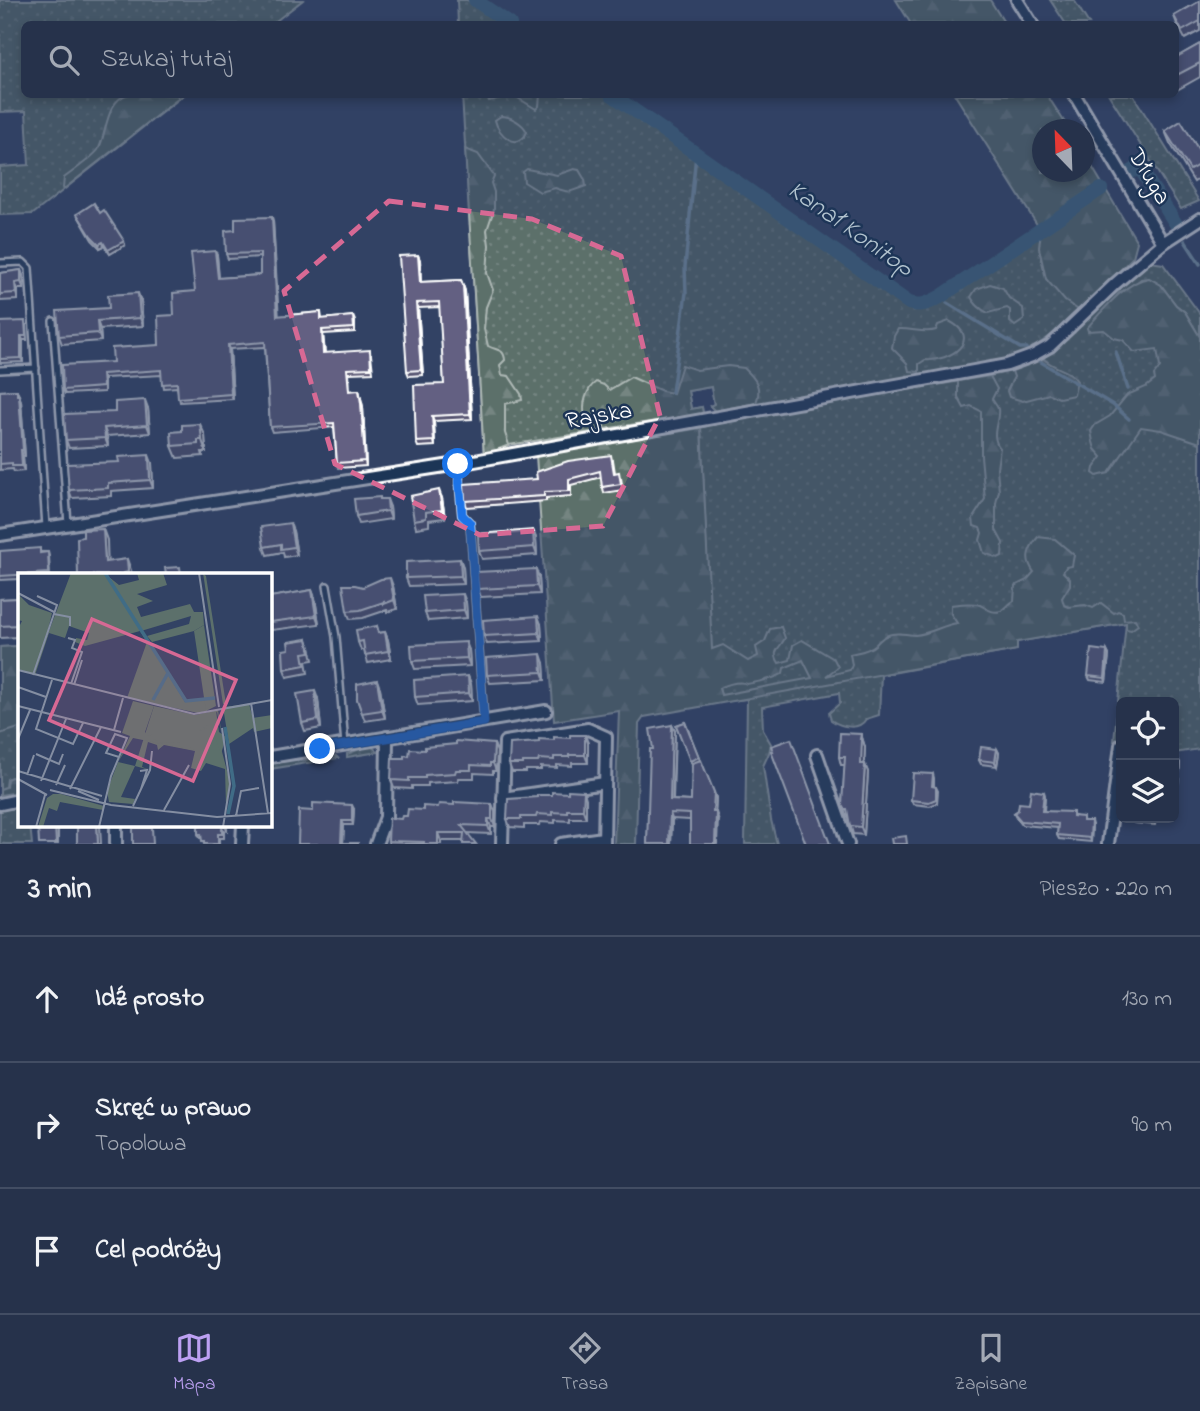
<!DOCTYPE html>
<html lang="pl">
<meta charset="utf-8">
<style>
body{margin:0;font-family:"Indie Flower",sans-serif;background:#2e3a52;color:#f1f3f6}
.controls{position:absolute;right:21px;bottom:21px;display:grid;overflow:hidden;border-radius:10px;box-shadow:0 4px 10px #0003}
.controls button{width:63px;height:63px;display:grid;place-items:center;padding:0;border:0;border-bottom:2px solid #424d63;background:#26324b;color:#f1f3f6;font:35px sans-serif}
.compass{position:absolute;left:1032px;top:119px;width:63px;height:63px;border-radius:50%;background:#26324b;box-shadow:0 4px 10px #0003;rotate:337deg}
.stop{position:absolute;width:21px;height:21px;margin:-16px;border:5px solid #1a73e8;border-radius:50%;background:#fff}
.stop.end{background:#1a73e8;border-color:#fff;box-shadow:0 2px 7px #0008}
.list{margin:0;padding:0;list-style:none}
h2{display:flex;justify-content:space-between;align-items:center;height:91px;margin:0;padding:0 28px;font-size:30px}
h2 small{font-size:23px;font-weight:400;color:#a4aab5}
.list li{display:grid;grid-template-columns:46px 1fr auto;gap:21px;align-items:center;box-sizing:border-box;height:126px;padding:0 28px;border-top:2px solid #424d63}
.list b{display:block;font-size:26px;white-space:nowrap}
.list p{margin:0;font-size:23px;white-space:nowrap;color:#a4aab5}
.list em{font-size:23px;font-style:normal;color:#a4aab5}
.icon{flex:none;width:38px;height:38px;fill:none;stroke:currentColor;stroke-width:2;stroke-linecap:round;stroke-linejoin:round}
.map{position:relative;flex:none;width:1200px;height:844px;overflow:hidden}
.search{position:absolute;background:#26324b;box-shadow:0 4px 10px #0003;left:21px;right:21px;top:21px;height:77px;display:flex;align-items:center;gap:18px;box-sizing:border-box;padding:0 24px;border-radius:10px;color:#a4aab5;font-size:26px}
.sheet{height:469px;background:#26324b}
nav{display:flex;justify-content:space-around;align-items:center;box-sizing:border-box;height:98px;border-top:2px solid #424d63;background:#26324b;font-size:19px;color:#a4aab5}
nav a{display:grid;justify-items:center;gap:4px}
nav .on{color:#bca0f2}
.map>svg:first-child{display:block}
.grass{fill:url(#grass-dots);stroke:#aeb8b5;stroke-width:2}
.forest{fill:url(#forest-firs);stroke:#aeb8b5;stroke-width:2;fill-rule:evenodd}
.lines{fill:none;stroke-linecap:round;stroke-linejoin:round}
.stream{stroke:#8ca7b6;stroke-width:3.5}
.canal{stroke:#406c86;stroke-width:14}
.lane-casing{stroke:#fff;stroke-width:10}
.street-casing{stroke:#fff;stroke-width:16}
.lane{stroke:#1d3557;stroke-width:5}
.street{stroke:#1d3557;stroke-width:10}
.wall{fill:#555370;stroke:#fff;stroke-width:2}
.shaded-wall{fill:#45445b;stroke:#fff;stroke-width:2}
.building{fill:#636182;stroke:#fff;stroke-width:2}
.route{stroke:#1a73e8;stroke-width:9}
.marked{fill:none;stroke:#d76994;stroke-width:5;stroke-dasharray:14 9;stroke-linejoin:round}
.labels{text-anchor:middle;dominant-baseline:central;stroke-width:5;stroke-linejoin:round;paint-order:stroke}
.street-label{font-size:24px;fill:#fff;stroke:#1d3557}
.water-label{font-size:26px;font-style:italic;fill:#b3c4cf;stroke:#1d3557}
.inset-river{fill:none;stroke:#406c86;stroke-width:3.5}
.inset-road{fill:none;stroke:#848ea2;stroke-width:2}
.view{fill:#d76994;fill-opacity:0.15;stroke:#d76994;stroke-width:3.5}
.inset-edge{fill:none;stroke:#fff;stroke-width:3.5}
</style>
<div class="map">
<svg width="1200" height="844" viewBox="0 0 1200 844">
<defs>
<pattern id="grass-dots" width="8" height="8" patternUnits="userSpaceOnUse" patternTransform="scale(1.75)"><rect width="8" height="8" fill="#5c706b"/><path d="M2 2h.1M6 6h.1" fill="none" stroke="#748581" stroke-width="1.8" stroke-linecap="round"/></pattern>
<pattern id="forest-firs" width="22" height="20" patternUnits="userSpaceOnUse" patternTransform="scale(1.75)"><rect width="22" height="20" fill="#5c706b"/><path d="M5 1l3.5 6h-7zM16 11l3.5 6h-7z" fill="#748581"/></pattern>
</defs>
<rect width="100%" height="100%" fill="#324264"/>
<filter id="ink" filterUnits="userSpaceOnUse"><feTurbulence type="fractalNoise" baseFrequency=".0143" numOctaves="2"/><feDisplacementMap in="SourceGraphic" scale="14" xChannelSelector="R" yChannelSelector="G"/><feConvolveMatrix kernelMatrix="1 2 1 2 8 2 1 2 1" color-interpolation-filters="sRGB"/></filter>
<g filter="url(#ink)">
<g class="grass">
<path d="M 0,0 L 303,0 L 272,24 L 24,24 L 24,94 L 184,95 L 33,214 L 0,215 L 0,167 L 29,165 L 26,111 L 0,112 Z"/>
<path d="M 457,0 L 467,0 L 502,24 L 458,24 Z"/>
<path d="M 1050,0 L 1074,0 L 1089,24 L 1066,24 Z"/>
<path d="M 462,95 L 605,95 L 908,306 L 920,310 L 928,308 L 1041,231 L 1087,304 C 1060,330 1034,352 998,363 L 715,411 L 710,406 L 714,404 L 711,387 L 688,391 L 691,409 L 702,407 L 703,414 L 509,445 L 484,455 Z"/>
<path d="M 1109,95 L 1133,95 L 1199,201 L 1181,209 Z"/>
<path d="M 1150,262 L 1163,264 L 1200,314 L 1200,337 L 1185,312 L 1176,305 L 1161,285 L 1149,278 L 1141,279 L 1131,287 L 1120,292 L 1102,313 L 1156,334 L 1200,440 L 1200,749 L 1174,753 L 1174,702 L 1121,702 L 1121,741 L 1114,741 L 1126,623 L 1017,642 L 1017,650 L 881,675 L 879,715 L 866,719 C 859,731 841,727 831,720 L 829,713 L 840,703 L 839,693 L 762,707 L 763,730 L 771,744 L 769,753 L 763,766 L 771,820 L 777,844 L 745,844 L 747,699 L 723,702 L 712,665 L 701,428 L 718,422 L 990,376 L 1012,371 L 1044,359 L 1045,355 Z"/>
<path d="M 19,646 L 19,795 L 0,798 L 0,647 Z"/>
<path d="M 370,745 L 378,752 L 347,757 L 347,754 Z"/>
<path d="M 330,756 L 336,756 L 338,758 L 270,769 L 270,762 L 289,758 L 300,761 Z"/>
<path d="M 19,808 L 19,825 L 30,825 L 32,844 L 0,844 L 0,810 Z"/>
</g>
<g class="forest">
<path d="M 896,0 L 990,0 L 1005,24 L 911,24 Z"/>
<path d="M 177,95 L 179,98 L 64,189 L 63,188 L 64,178 C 72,172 93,157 98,150 C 107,135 105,100 129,94 C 141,92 164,94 177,95 Z"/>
<path d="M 486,95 L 540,95 L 539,106 L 536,109 L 513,95 L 489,101 Z"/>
<path d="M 955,95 L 1047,95 L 1069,129 L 1042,130 L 1042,172 L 1084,172 L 1085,155 L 1137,242 L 1133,257 L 1080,311 L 1065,301 L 1046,279 L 1039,248 L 1041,231 Z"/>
<path d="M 501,116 C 510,116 523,123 527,132 C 518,152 498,135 495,120 Z"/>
<path d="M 465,149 L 478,154 L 494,176 L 491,183 L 494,192 L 494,209 L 487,230 L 489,245 L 487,273 L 493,290 L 486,307 L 484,329 L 488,346 C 497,351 504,348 505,360 L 500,365 L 502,375 L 509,376 L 521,394 L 522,400 L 505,404 L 505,433 L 509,445 L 484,455 Z"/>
<path d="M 527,169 L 557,175 L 574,169 L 579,170 L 585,180 L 586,186 C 567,192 573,194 555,188 L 540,192 L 524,182 L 523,172 Z"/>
<path d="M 1149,278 L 1161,285 L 1176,305 L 1185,312 L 1200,337 L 1200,443 L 1161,430 L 1141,427 L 1109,473 L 1097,476 L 1093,473 L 1094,468 L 1102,457 L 1095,449 L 1093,442 L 1091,431 L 1095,425 L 1110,416 L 1127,395 L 1146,387 L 1155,380 L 1154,375 L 1160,367 L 1157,349 L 1134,352 L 1123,340 L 1114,338 L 1104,330 L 1088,331 L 1087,328 C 1102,311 1126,281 1149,278 Z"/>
<path d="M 990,284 L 1003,288 L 1009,298 L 1023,308 L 1024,320 L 1015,326 L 1010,322 L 1010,310 L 1007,308 L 988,313 C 980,309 975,305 971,297 L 976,289 Z"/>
<path d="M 949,321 C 984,339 950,362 925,360 L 919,364 L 919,372 L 909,371 L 907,363 L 892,348 L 894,336 L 898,329 C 911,328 925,334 936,330 L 938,325 Z"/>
<path d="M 1044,359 C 1054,369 1070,369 1077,381 L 1074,395 L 1059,398 L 1049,394 L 1023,401 L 1009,397 L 1007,391 L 1014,377 L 1012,371 Z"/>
<path d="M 682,365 L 697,370 L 728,366 L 744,368 C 756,379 762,387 756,403 L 715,411 L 710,406 L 714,404 L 711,387 L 688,391 L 691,409 L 702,407 L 703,414 L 604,429 L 604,423 L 585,417 C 582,405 586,389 596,382 L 604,385 L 609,390 L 631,377 L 662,391 L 673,393 Z"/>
<path d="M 990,376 L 997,389 L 992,399 C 994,403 997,405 998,409 C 1000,422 989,435 1000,448 L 997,468 L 999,491 L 996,503 L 996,530 L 1003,543 L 1002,556 L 998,558 L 984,553 L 980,540 L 982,533 L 980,528 L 974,526 L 973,518 L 985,499 L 981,456 L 981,411 L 971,406 L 964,408 L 958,397 L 958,381 Z"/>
<path d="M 701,428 L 712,649 L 723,645 L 748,661 L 758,656 L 756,647 L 765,641 L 770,629 L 781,627 L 785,638 C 780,649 771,650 779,663 L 790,660 L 793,645 L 802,640 L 834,659 L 838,667 L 826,676 L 850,670 L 852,665 L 850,654 C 858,652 869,651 875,645 C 880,641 881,637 888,635 C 897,631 906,635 915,635 C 931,634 942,625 957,623 L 951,614 L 951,605 C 960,604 971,602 980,605 C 986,608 992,614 1001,611 C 1006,609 1009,603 1014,601 L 1015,586 L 1027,580 L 1034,572 C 1024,559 1028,549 1038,537 L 1055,539 L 1074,555 L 1072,566 L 1066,567 L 1063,572 L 1070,579 L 1070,585 L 1062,598 L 1064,605 L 1069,607 L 1085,605 L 1093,608 L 1101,603 L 1114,613 L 1118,611 L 1123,613 L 1124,620 L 1135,619 L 1138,625 L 1131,630 L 1126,629 L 1126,623 L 1017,642 L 1017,650 L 644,717 L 639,724 L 636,844 L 614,844 L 619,711 L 554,721 L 536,455 ZM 803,660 L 812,678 L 721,695 L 719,688 C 728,684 739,680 747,684 C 757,682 777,679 783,673 L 784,668 Z"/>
<path d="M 19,646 L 19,728 L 0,734 L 0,647 Z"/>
<path d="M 11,777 L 19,779 L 19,792 L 0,795 L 0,789 L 6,787 L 7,779 Z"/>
</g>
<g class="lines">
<g class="stream">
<path d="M 1185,241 L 1200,264"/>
<path d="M 947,303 L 1020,348 L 1027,348"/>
<path d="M 1116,352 L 1128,389"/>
<path d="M 1041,362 L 1113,405 L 1129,419"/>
<path d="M 672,392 L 686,293 L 685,267 L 696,154"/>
</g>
<g class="canal">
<path d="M 475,0 L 510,24"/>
<path d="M 611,94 L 909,303 C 921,307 929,303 940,297 L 1101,189"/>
<path d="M 1131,172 L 1139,167 L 1176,224"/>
</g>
<defs>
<g id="lane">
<path d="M 0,263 L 23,262 L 29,268 L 46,527"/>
<path d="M 53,321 L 68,524"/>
<path d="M 0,370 L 36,368"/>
<path d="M 458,464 L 462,515 L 470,523 L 484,721"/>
<path d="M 327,586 L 336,637 L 345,745"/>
</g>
<g id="street">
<path d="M 1017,0 L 1032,24"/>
<path d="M 1074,94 L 1163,243"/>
<path d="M 0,535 L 458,464 L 1007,365 L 1032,356 L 1050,346 L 1116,283 L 1163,243 L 1200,219"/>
<path d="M 817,755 L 848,844"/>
<path d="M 270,757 L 546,711"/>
<path d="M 503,798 L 605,783"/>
<path d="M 0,804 L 19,800"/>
<path d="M 116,825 L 116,844"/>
<path d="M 242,844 L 243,825"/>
<path d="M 376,844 L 386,817 L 387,737"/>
<path d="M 502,844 L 505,742 L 588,729 L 606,737 L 604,844"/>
<path d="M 561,844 L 603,838"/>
<path d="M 1108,844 L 1121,745"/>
</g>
</defs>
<use href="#lane" class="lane-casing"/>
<use href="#street" class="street-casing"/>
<use href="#lane" class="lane"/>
<use href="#street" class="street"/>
</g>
<g class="wall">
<path d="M 1200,1 L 1200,31 L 1185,39 L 1177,24 L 1174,16 Z"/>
<path d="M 1200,44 L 1200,77 L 1175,91 L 1175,58 Z"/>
<path d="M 1165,131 L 1200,152 L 1200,178 L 1194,182 L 1170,143 Z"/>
<path d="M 100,213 L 125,245 L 110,254 L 104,246 L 100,248 L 92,240 L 77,214 Z"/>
<path d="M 273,221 L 278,316 L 321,312 L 322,319 L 353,316 L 355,321 L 355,332 L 323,334 L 325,353 L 371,355 L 373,372 L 349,373 L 350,391 L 359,390 L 363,407 L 366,466 L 338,468 L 337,463 L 334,427 L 272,432 L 270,427 L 265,347 L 230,349 L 233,399 L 180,402 L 177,387 L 164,388 L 162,375 L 104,378 L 104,392 L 65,394 L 63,390 L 113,362 L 159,345 L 174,315 L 195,291 L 217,255 L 219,278 L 260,275 L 260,257 L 228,259 L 226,254 L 235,230 Z"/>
<path d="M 418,255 L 420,260 L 421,282 L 461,280 L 465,291 L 472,419 L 434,421 L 435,446 L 418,447 L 416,442 L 444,384 L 440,307 L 418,308 L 423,375 L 409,376 L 407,371 Z"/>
<path d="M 21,270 L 23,276 L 24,289 L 18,289 L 18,300 L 0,301 L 0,273 Z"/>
<path d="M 141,301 L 143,326 L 100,329 L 101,341 L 62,344 L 59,336 L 109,308 Z"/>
<path d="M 0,322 L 26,325 L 27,340 L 23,340 L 23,362 L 0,363 Z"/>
<path d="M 17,390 L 21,401 L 25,456 L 23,456 L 24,471 L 14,472 L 13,469 L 0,470 L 0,391 Z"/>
<path d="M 148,408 L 150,433 L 107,436 L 108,446 L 69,448 L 66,440 L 115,412 Z"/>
<path d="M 205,435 L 206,452 L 202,452 L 203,456 L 177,458 L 172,446 Z"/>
<path d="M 613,460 L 615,473 L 621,478 L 623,490 L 604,493 L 601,477 L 571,485 L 571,496 L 546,498 L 546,501 L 467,507 L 465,501 L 537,479 Z"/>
<path d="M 152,463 L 153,488 L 111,491 L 111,496 L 72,498 L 69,490 Z"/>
<path d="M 442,498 L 445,518 L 429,520 L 429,526 L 416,528 L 414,520 Z"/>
<path d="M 381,499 L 390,507 L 391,519 L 359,524 L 356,516 Z"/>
<path d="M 533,530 L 536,538 L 537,555 L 482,559 L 479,551 Z"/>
<path d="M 293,531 L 297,555 L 284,557 L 283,552 L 267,555 L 264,547 Z"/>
<path d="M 0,551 L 48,552 L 49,556 L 50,575 L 19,575 L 19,579 L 0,580 Z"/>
<path d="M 460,559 L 463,567 L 464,584 L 409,586 L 406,578 Z"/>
<path d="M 539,577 L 540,594 L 481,597 L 478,589 Z"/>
<path d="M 393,586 L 397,609 L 387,612 L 387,610 L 363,618 L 350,619 L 347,611 L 363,587 Z"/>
<path d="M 312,590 L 315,598 L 319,624 L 272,630 L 270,624 L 270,597 Z"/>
<path d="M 19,598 L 19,637 L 0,638 L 0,599 Z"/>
<path d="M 466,602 L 467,618 L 428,621 L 425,613 Z"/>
<path d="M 541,624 L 542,641 L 487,644 L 484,636 Z"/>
<path d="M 377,626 L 379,633 L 385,632 L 388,640 L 391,659 L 368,663 L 364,650 L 361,650 L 358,642 Z"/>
<path d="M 307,639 L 310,647 L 313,660 L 306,661 L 308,673 L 287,677 L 284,669 L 289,649 Z"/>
<path d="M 469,650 L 470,666 L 415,669 L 412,661 Z"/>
<path d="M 1107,651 L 1109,655 L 1106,682 L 1090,680 L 1088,676 Z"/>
<path d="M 544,663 L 545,680 L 490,683 L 487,675 Z"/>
<path d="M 468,676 L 471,684 L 472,701 L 418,705 L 415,697 Z"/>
<path d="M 380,688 L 385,718 L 365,721 L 357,699 Z"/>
<path d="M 318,699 L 321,728 L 305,731 L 302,723 Z"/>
<path d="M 685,722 L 700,760 L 716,798 L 715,812 L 718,818 L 690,820 L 672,819 L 671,844 L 647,844 L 653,749 L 672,725 L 675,731 L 673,800 L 691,801 L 692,765 L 676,725 Z"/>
<path d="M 861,734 L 865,747 L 864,764 L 868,772 L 864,835 L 853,834 L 848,817 L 847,817 L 842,805 L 845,765 L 841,765 L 839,757 Z"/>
<path d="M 588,743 L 588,763 L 572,763 L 572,766 L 557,765 L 557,768 L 541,767 L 541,770 L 526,770 L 526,772 L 512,772 L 509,764 Z"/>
<path d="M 494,744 L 497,752 L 496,771 L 493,771 L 493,774 L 474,773 L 474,778 L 459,778 L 458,781 L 428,783 L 428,786 L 412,786 L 412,789 L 394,788 L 391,780 L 404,758 L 425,750 Z"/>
<path d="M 997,749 L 999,753 L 997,766 L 981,764 L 979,760 Z"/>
<path d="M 1174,755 L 1180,763 L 1178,785 L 1174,784 Z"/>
<path d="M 933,774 L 934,778 L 934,787 L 936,787 L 938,791 L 937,803 L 930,806 L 913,804 L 911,800 Z"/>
<path d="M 1044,792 L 1045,796 L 1044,811 L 1075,816 L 1092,825 L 1091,842 L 1059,839 L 1057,835 L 1058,828 L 1022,825 L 1016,817 L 1014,813 L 1029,804 Z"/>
<path d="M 586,799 L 586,818 L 570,818 L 570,821 L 555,820 L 555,823 L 540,822 L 539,825 L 524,825 L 524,828 L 510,827 L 507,819 Z"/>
<path d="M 492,804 L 495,812 L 495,827 L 491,827 L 491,834 L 467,833 L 463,841 L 441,841 L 441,844 L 389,844 L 388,841 L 401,819 L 407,816 L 423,810 L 438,807 Z"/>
<path d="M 354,809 L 353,825 L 344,825 L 343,843 L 298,844 L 313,811 Z"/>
<path d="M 1132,818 L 1156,818 L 1155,825 L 1134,823 Z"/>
<path d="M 198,825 L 227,825 L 227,831 L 224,830 L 224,838 L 219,838 L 219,844 L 204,844 L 202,838 L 200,838 L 198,834 Z"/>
</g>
<g class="shaded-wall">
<path d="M 272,217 L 273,221 L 279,320 L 277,316 Z"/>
<path d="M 124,241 L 125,245 L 110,254 L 108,250 Z"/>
<path d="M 103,242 L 104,246 L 100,248 L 99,244 Z"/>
<path d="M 215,251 L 217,255 L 219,282 L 218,278 Z"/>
<path d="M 418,255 L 420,260 L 421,288 L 420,282 Z"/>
<path d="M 21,270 L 23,276 L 24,289 L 21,282 Z"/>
<path d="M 15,283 L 18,289 L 18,300 L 16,293 Z"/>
<path d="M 463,285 L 465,291 L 472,419 L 470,414 Z"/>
<path d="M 138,293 L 141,301 L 143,326 L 140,318 Z"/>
<path d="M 416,303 L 418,308 L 423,375 L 421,370 Z"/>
<path d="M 97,321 L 100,329 L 101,341 L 98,333 Z"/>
<path d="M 322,330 L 323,334 L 325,358 L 323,353 Z"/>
<path d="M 21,336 L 23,340 L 23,362 L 21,358 Z"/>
<path d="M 228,345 L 230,349 L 233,399 L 231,394 Z"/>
<path d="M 359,390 L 363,407 L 366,466 L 365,461 Z"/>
<path d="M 19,395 L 21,401 L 25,456 L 23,450 Z"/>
<path d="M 145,400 L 148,408 L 150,433 L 147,425 Z"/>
<path d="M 432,416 L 434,421 L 435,446 L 434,441 Z"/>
<path d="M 200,424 L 205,435 L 206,452 L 202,440 Z"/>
<path d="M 104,428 L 107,436 L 108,446 L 105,438 Z"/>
<path d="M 21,450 L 23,456 L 24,471 L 22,466 Z"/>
<path d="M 149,455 L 152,463 L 153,488 L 150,480 Z"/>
<path d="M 439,490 L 442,498 L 445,518 L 442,510 Z"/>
<path d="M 387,499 L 390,507 L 391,519 L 388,511 Z"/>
<path d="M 290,523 L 293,531 L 297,555 L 294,547 Z"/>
<path d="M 103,529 L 107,540 L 108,573 L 105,562 Z"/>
<path d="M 533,530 L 536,538 L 537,555 L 534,547 Z"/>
<path d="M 127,559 L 131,570 L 132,575 L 129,575 L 128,572 Z"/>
<path d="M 460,559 L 463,567 L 464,584 L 461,576 Z"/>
<path d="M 536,569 L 539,577 L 540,594 L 537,586 Z"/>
<path d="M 390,578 L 393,586 L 397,609 L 394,600 Z"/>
<path d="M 312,590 L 315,598 L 319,624 L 316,616 Z"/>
<path d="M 463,594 L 466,602 L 467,618 L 464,610 Z"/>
<path d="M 538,616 L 541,624 L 542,641 L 539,633 Z"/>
<path d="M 385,632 L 388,640 L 391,659 L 388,651 Z"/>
<path d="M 466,642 L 469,650 L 470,666 L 467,658 Z"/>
<path d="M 1107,651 L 1109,655 L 1106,682 L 1105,678 Z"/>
<path d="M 541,654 L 544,663 L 545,680 L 542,672 Z"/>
<path d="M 468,676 L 471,684 L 472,701 L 469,693 Z"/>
<path d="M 377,680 L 380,688 L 385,718 L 382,710 Z"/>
<path d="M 315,691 L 318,699 L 321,728 L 318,720 Z"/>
<path d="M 672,725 L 675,731 L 672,805 L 670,800 Z"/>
<path d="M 861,734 L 865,747 L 864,772 L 861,764 Z"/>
<path d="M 585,735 L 588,743 L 588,763 L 585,755 Z"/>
<path d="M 494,744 L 497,752 L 496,771 L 493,763 Z"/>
<path d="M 997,749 L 999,753 L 997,766 L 995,762 Z"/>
<path d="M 1177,755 L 1180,763 L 1178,785 L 1175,777 Z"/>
<path d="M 865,764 L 868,772 L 864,835 L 861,827 Z"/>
<path d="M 584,791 L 586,799 L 586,818 L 583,810 Z"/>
<path d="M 714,792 L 716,798 L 715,818 L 713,812 Z"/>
<path d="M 1044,792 L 1045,796 L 1043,815 L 1042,811 Z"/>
<path d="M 492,804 L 495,812 L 495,827 L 492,819 Z"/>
<path d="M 352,805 L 354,809 L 353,825 L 352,821 Z"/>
<path d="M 716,812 L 718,818 L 717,844 L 715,844 Z"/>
<path d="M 670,813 L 672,819 L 671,844 L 669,844 Z"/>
<path d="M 488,819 L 491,827 L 491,834 L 488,826 Z"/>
<path d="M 342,821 L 344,825 L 343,844 L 342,844 Z"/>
<path d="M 1091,821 L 1092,825 L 1091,842 L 1090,838 Z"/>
<path d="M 55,825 L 58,825 L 58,844 L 56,844 Z"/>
<path d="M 97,825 L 100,825 L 101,844 L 98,844 Z"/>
<path d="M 438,833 L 441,841 L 441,844 L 438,844 Z"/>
</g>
<g class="building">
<path d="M 1200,1 L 1200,21 L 1182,31 L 1174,16 Z"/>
<path d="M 1200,44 L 1200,63 L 1175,76 L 1175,58 Z"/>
<path d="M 1181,121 L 1200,152 L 1200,164 L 1190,170 L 1165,131 Z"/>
<path d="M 94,203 L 100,213 L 104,210 L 124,241 L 108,250 L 103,242 L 99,244 L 91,236 L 77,214 Z"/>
<path d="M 272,217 L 277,316 L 321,312 L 321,319 L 353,316 L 354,328 L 322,330 L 323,353 L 370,350 L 371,368 L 347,369 L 349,391 L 359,390 L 361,403 L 365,461 L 337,463 L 334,423 L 270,427 L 265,342 L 228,345 L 231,394 L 178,398 L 177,383 L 162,384 L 161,370 L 102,374 L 103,387 L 63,390 L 62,365 L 113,362 L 112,348 L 159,345 L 158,316 L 174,315 L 173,293 L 195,291 L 191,253 L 215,251 L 218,278 L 260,275 L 260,253 L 226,254 L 225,231 L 235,230 L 235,218 Z"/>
<path d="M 418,255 L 420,282 L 461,280 L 463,285 L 470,414 L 432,416 L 434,441 L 416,442 L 414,385 L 444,384 L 439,302 L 416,303 L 421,370 L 407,371 L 399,256 Z"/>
<path d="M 21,270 L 21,282 L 15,283 L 16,293 L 0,294 L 0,273 Z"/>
<path d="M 138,293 L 140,318 L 97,321 L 98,333 L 59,336 L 57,311 L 109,308 L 108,295 Z"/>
<path d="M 25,321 L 26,336 L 21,336 L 21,358 L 0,359 L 0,322 Z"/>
<path d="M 17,390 L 17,395 L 19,395 L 23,450 L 21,450 L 22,466 L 12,466 L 12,463 L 0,464 L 0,391 Z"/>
<path d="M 145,400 L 147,425 L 104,428 L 105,438 L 66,440 L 64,414 L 115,412 L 115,402 Z"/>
<path d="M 200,424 L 202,440 L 198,440 L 198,444 L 172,446 L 171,432 L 182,431 L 182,425 Z"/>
<path d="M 149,455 L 150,480 L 108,483 L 108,488 L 69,490 L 67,464 L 119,462 L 118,457 Z"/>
<path d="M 611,455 L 614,473 L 619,472 L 621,484 L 602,487 L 600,471 L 569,479 L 569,491 L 544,492 L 544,496 L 465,501 L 464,484 L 537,479 L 536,472 L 568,461 Z"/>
<path d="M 439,490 L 442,510 L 426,512 L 426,518 L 414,520 L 410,496 Z"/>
<path d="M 380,497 L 380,499 L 387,499 L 388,511 L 356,516 L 354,499 Z"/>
<path d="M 290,523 L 294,547 L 281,549 L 281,544 L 264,547 L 261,527 Z"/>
<path d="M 103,529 L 105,562 L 127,559 L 128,572 L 124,573 L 124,575 L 78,575 L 77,538 L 83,537 L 83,530 Z"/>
<path d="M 533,530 L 534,547 L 479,551 L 478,534 Z"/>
<path d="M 40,548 L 40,553 L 48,552 L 49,573 L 0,576 L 0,551 Z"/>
<path d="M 460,559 L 461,576 L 406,578 L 406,562 Z"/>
<path d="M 180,567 L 181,575 L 166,575 L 165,568 Z"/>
<path d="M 536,569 L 537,586 L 478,589 L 476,572 Z"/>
<path d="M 390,578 L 394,600 L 384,604 L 384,602 L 360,610 L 347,611 L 343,585 L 355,585 L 363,587 L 381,579 Z"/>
<path d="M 312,590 L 316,616 L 270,622 L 270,597 Z"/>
<path d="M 463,594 L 464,610 L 425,613 L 423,596 Z"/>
<path d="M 19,598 L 19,625 L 0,626 L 0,599 Z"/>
<path d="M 538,616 L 539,633 L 484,636 L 483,620 Z"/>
<path d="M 377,626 L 378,633 L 385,632 L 388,651 L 365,655 L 363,641 L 358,642 L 356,630 Z"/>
<path d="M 307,639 L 310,652 L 303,653 L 305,665 L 284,669 L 283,650 L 289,649 L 288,642 Z"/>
<path d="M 466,642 L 467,658 L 412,661 L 411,645 Z"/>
<path d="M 1091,649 L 1107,651 L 1105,678 L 1088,676 Z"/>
<path d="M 541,654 L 542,672 L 487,675 L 486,658 Z"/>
<path d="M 468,676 L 469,693 L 415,697 L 414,680 Z"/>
<path d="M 377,680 L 382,710 L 362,713 L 357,699 L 357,684 Z"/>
<path d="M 315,691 L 318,720 L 302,723 L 297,694 Z"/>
<path d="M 685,722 L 699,757 L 690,761 L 676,725 Z"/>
<path d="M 672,725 L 670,800 L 691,801 L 692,763 L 701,760 L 714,792 L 713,812 L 716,812 L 715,844 L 690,844 L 690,814 L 670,813 L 669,844 L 647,844 L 650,749 L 653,749 L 650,729 Z"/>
<path d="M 840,733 L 861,734 L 860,739 L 862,739 L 861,764 L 865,764 L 861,827 L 850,826 L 847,809 L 844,809 L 842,805 L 845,757 L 839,757 Z"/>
<path d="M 570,735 L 585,735 L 585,755 L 569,755 L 569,757 L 554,757 L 554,760 L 539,759 L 538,762 L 523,762 L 523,764 L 509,764 L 510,744 L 539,742 L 539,739 L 554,740 L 554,737 L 570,738 Z"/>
<path d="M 791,739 L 830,844 L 806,844 L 771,751 L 773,751 L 771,746 Z"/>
<path d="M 456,741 L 494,744 L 493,763 L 490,763 L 490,766 L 471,765 L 471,770 L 456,770 L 455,773 L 425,775 L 425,778 L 409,778 L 409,781 L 391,780 L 392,758 L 404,758 L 404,755 L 409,756 L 410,749 L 425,750 L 425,747 L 456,744 Z"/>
<path d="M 981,747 L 997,749 L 995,762 L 979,760 Z"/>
<path d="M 1174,755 L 1177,755 L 1175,777 L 1174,777 Z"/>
<path d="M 913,773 L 933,774 L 932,786 L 936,787 L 936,799 L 929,802 L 911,800 Z"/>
<path d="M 568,790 L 584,791 L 583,810 L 567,810 L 567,813 L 552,812 L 552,815 L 537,814 L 536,817 L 521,817 L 521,819 L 507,819 L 508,799 L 537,797 L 537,795 L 552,795 L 552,792 L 568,793 Z"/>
<path d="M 1031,790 L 1044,792 L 1042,811 L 1073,812 L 1073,816 L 1083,817 L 1083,821 L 1091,821 L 1090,838 L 1057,835 L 1058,824 L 1021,821 L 1014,813 L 1018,810 L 1019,803 L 1029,804 Z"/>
<path d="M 454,802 L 492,804 L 492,819 L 488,819 L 488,826 L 461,825 L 476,844 L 463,844 L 464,833 L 438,833 L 438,844 L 424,844 L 424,842 L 388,841 L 389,818 L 401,819 L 402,816 L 407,816 L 408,809 L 423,810 L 423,806 L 438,807 L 439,804 L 454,805 Z"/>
<path d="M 313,803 L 352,805 L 352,821 L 342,821 L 341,843 L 358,843 L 358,844 L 298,844 L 299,810 L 313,811 Z"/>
<path d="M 38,825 L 55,825 L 56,844 L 39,844 Z"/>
<path d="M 77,825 L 97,825 L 98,844 L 77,844 Z"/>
<path d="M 198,825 L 225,825 L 225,827 L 222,826 L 222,834 L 218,834 L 218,844 L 204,844 L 204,841 L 202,841 L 201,834 L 198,834 Z"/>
<path d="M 133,828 L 152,828 L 153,844 L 133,844 Z"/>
<path d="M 906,836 L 907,844 L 892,844 L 891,838 Z"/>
</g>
</g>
<g class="lines" filter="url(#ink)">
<path class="route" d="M 320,749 L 484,722 L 470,523 L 462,515 L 458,464"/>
</g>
<path d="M0 0H1200V844H0ZM 389,201 L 532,219 L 621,256 L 660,416 L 603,526 L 480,535 L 335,464 L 284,291 Z" fill="#324264" fill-opacity=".55" fill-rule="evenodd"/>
<path class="marked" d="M 389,201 L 532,219 L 621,256 L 660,416 L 603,526 L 480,535 L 335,464 L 284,291 Z"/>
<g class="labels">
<g class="street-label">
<text transform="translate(1148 177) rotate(59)">Długa</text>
<text transform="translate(599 417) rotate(-10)">Rajska</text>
</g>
<g class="water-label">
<text transform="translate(850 230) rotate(35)">Kanał Konitop</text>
</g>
</g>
<g transform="translate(18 573)">
<rect width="254" height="254" fill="#324264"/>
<path d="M 53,0 L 86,0 L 101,12 L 121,7 L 119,0 L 145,0 L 149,12 L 119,21 L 135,28 L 119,34 L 123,44 L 172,31 L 176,39 L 185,39 L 186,52 L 176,58 L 134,69 L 129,63 L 171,51 L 173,43 L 123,58 L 167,129 L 187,127 L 189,138 L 180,140 L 109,125 L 129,69 L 122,58 L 67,73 L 57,69 L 58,65 L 69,67 L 71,60 L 51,53 L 47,65 L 31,60 L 17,102 L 0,96 L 0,49 L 2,52 L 4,48 L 0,47 L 0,21 L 11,32 L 34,40 L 28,66 ZM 185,0 L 188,3 L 208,131 L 205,131 ZM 231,131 L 235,145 L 254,142 L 254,155 L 236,159 L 235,155 L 211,171 L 205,134 ZM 136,133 L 177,142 L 200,137 L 204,163 L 199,139 L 194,141 L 212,209 L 208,233 L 207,196 L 188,190 L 183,198 L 173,195 L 177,178 L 146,172 L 140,177 L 139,172 L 130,169 L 124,194 L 132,197 L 117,193 L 103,224 L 117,226 L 115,231 L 91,229 L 89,218 L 100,189 L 117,193 ZM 35,221 L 43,221 L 86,233 L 85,237 L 42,229 L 39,238 L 31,235 L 25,254 L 20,254 L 29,225 Z" fill="#5c706b"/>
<path d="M 186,52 L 198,133 L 188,138 L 176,58 ZM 115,128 L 136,133 L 127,159 L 130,163 L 136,161 L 134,165 L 141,169 L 163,170 L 171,163 L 171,173 L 179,178 L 115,165 L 100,189 L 112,163 L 104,160 ZM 198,138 L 201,159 L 208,164 L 203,181 L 196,161 L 189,155 L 181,158 L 195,149 L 188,141 Z" fill="#5c706b"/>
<path class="inset-river" d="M 87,0 L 168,128 L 197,125M 135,127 L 150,100M 207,154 L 216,213 L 210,241"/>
<path class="inset-road" d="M 181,0 L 201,134M 0,20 L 36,39M 36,41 L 52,44 L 52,53M 50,65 L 57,67 L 54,75 L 64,79 L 53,111M 0,97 L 176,141 L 254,127M 15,102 L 39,32 L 19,23M 34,107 L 18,156 L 55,171 L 65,150M 56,112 L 64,87M 0,114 L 28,124M 233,130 L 250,240M 0,133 L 103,159M 204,155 L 212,211 L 205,254M 96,157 L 105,125M 0,166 L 12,137M 18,181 L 41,191 L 45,181M 0,198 L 84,223M 122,198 L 129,197 L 123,216M 9,202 L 16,182M 0,206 L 29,222M 23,208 L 48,146M 38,212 L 47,192M 52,216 L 83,154M 32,217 L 93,232 L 199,244 L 254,240M 60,218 L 81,227M 115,233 L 132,197 L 134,178M 146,237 L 171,192M 218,243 L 223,218 L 241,215M 18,254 L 27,222M 81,254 L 93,203 L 109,165 L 97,161 L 88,180 L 101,184"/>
<path class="view" d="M 74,46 L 218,107 L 175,208 L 31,147 Z"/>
<rect width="254" height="254" class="inset-edge"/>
</g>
</svg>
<div class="controls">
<button><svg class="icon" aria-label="locate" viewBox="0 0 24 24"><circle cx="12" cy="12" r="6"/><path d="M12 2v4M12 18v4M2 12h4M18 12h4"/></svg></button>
<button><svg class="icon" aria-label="layers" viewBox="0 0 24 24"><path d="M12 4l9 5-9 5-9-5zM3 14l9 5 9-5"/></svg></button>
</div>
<svg class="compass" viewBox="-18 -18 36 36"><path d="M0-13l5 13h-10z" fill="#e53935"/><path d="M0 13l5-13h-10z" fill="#a4aab5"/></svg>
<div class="stop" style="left:458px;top:464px"></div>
<div class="stop end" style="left:320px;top:749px"></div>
<div class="search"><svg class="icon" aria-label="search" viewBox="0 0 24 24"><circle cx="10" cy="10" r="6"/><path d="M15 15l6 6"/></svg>Szukaj tutaj</div>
</div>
<section class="sheet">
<h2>3 min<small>Pieszo · 220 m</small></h2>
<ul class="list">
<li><svg class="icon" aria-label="ahead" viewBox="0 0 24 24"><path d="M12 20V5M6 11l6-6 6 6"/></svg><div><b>Idź prosto</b></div><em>130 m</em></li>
<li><svg class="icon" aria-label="right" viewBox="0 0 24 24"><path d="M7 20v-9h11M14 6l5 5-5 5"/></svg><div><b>Skręć w prawo</b><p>Topolowa</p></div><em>90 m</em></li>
<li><svg class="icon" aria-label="arrive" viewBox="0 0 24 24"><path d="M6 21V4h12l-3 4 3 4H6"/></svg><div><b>Cel podróży</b></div></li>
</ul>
</section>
<nav>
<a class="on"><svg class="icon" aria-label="map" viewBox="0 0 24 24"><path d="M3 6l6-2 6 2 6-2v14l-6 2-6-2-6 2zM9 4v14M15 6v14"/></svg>Mapa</a>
<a><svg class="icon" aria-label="directions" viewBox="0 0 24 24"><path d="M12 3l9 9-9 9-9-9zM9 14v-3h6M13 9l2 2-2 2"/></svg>Trasa</a>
<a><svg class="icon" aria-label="saved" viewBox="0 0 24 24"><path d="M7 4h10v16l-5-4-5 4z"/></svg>Zapisane</a>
</nav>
